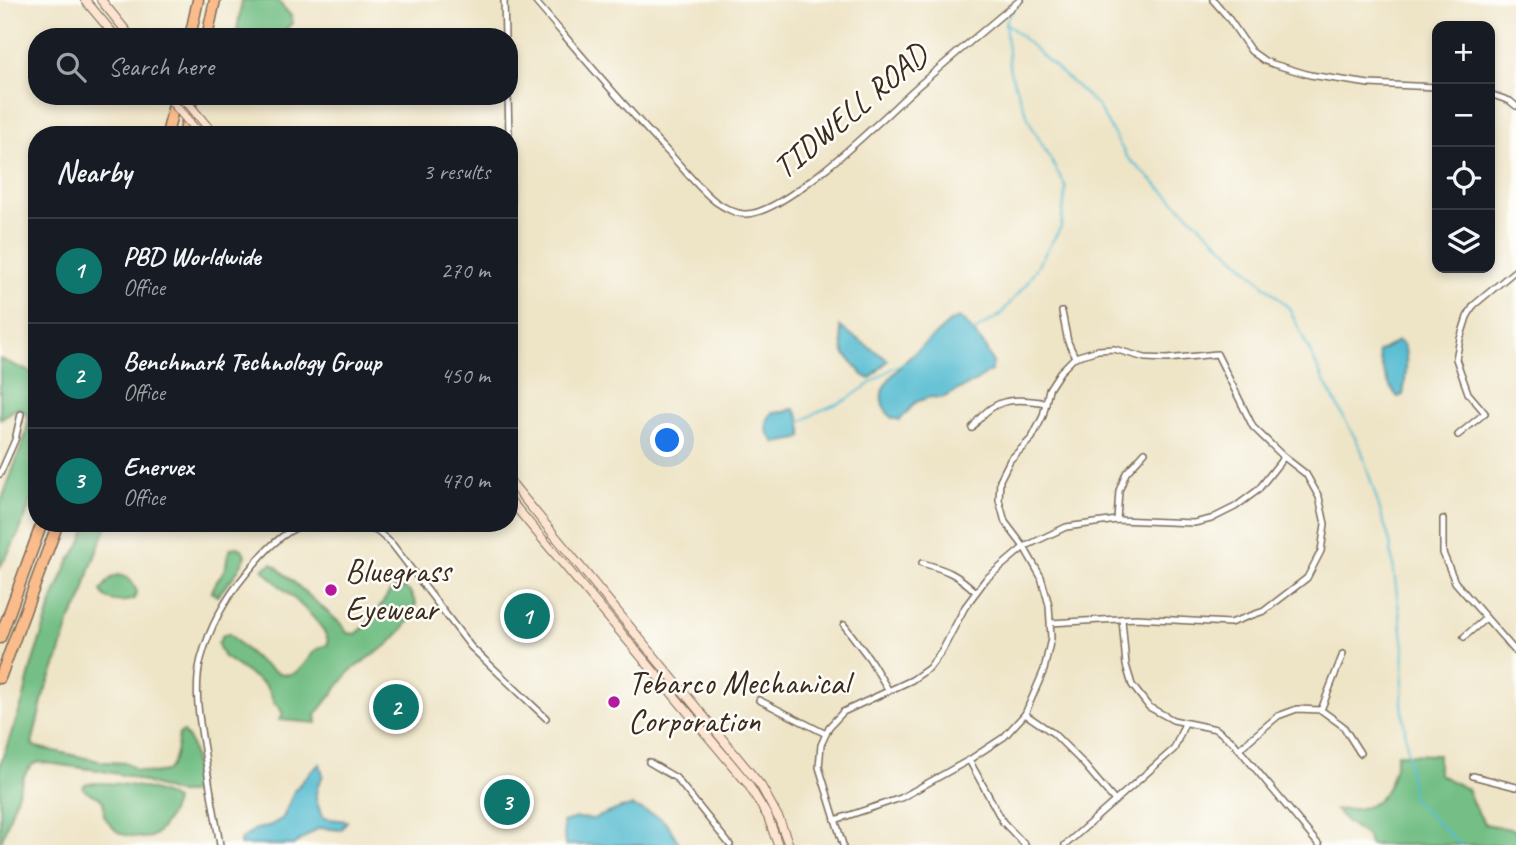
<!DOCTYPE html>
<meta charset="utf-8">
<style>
body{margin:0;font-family:Caveat,sans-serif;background:#20242c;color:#f1f3f6}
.controls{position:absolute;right:21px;top:21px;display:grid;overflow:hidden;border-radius:14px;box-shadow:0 4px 10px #0003}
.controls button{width:63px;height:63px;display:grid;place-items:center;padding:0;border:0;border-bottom:2px solid #363941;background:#171b24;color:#f1f3f6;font:35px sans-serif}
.you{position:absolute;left:668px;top:441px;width:24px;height:24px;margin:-18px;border:5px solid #fff;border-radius:50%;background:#1a73e8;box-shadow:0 0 0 10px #1a73e833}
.badge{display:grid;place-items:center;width:46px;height:46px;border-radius:50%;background:#0f766e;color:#fff;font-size:23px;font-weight:700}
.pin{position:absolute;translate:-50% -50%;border:4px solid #fff;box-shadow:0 2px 7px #0006}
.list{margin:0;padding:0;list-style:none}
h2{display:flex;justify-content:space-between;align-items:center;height:91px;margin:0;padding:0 28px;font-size:30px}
h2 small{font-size:23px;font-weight:400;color:#9ea1a6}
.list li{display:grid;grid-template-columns:46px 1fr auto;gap:21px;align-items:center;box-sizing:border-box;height:105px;padding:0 28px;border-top:2px solid #363941}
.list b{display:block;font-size:26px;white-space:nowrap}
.list p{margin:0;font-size:23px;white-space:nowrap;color:#9ea1a6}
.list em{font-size:23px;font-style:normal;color:#9ea1a6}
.icon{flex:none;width:38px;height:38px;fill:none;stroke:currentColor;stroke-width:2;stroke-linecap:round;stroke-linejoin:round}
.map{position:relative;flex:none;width:1516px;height:845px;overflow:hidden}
.search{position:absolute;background:#171b24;box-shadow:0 4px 10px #0003;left:28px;top:28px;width:490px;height:77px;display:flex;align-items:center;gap:18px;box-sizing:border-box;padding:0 24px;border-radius:28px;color:#9ea1a6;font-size:26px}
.panel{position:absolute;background:#171b24;box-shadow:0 4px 10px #0003;left:28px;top:126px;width:490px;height:406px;border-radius:28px}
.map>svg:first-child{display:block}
.forest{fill:#74bf86;stroke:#587452;stroke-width:2}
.water{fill:#54bcd1;stroke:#487378;stroke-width:2}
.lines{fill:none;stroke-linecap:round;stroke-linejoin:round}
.stream{stroke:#54bcd1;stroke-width:2}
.street-casing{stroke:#7a6b59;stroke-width:8}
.secondary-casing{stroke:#7a6b59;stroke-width:10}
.highway-casing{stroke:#7a6b59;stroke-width:13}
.street{stroke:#fff;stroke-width:5}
.secondary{stroke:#fde4d1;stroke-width:8}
.highway{stroke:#fabc8b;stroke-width:10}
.secondary-bridge-casing{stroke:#7a6b59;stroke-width:10;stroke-linecap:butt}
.secondary-bridge{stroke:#fde4d1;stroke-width:8}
.poi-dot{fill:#b5179e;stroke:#fdfcf7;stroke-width:2.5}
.labels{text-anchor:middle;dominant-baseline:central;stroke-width:5;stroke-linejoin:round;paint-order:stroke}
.street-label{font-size:33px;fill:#3b2a1e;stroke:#fdfcf7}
.poi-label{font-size:33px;fill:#3b2a1e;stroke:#fdfcf7;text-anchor:start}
</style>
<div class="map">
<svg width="1516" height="845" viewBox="0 0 1516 845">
<rect width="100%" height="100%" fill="#fdfcf7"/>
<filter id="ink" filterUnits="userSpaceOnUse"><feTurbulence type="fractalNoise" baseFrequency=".0143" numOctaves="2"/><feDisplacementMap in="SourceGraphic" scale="14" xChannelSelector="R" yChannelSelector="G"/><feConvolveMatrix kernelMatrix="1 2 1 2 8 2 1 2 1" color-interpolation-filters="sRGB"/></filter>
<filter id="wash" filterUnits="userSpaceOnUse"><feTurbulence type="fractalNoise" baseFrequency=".00686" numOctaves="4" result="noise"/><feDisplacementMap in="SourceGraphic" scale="28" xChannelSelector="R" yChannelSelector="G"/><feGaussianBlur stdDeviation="1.57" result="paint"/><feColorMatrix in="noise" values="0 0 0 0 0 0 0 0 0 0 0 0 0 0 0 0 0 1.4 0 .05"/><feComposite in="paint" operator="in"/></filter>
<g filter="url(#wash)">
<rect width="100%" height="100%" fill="#eee4c6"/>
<g class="forest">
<path d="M 242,0 L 277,0 L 291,16 L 293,22 L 279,37 L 236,37 Z"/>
<path d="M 0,359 L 37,375 C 37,406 39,438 37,469 C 34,504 18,538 0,567 L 0,505 L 26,434 L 29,418 L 23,410 L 19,407 L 0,419 Z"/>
<path d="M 89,523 L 108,523 L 90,569 L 82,599 L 70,620 L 58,659 L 44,693 L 32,744 L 36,747 L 104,762 L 127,763 L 136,770 L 152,773 L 167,771 C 176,761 177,747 179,734 L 183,732 C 186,735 188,738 190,742 C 193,747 198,784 196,790 L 189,793 L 176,793 L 128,776 L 97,770 L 39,762 C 30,764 27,770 23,778 L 0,845 L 0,765 L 23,701 L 32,664 L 54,597 L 63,575 L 70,559 L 79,547 Z"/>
<path d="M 237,547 L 242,549 L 246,556 L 235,575 L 217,596 L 212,592 C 214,582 224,574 226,565 C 228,557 226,555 231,548 Z"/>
<path d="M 272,563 L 342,625 L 347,633 L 356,634 C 373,622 379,606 392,589 L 402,587 L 410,592 L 416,603 L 413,614 L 404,628 L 389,644 L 350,671 L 316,715 L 317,723 L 279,720 L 283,715 L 280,708 L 274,703 L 270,693 L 265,685 L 223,656 L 218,644 L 222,636 L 228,633 C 241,644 276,685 296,672 C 305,667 309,654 318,649 C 322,647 325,646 328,644 C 329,623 277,587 263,569 Z"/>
<path d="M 118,575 C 129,577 133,582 137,592 L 134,599 C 123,603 104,603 101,590 L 111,578 Z"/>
<path d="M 1397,754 L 1438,755 L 1438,774 L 1467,789 L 1474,806 L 1485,824 L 1516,830 L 1516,845 L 1370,845 L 1368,837 L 1347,822 L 1335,810 C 1347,809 1364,810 1374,803 C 1389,794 1395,770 1397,754 Z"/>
<path d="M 93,783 C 119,783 153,786 175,800 C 174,809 161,833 151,837 C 145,839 124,836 118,832 C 114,829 106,820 104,815 C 103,809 106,804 101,799 C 95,792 89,797 83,788 L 85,784 Z"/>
</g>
<g class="water">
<path d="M 959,318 L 964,321 L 984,345 L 993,363 L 991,371 L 976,381 L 942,398 L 930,397 L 916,402 L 900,420 L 892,418 C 886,412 880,403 882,393 C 885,374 935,336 951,321 Z"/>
<path d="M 840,327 L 888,360 L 870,379 L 863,375 L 844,353 Z"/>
<path d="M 1398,341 C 1400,343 1402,343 1403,345 C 1409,353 1405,385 1403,395 L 1398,397 C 1388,386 1381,367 1378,352 Z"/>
<path d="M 792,409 L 794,409 C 800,416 803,428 802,437 L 799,439 L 776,443 C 765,433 764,424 772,412 L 785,412 Z"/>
<path d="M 320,764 L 323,775 C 313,794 314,798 323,818 L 347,821 L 341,830 L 319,828 L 293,845 L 240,845 L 240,841 L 254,830 L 271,825 L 283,818 L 294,791 L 310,772 Z"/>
<path d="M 632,806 L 659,817 L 668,825 L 680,845 L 565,845 L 563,822 L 577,818 L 593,819 L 621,808 Z"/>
</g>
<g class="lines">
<g class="stream">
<path d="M 1005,22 L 1097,105 L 1127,157 L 1289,308 L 1325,383 L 1361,449 L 1390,542 L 1404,647 L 1402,703 L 1413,800 L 1461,845"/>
<path d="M 973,332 L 1000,315 L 1027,283 L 1061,227 L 1066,187 L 1031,125 L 1010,72 L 1005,22 L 1016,6"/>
<path d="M 800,423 L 817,412 L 846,400 L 894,367 L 905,363"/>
</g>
</g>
</g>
<g filter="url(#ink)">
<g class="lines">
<defs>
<g id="street">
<path d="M 504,0 L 505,37"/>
<path d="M 534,0 C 578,51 621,103 668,152 C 683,168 698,188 716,202 C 723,207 736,214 745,214 C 787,215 885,115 918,86 C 952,57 986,28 1020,0"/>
<path d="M 1213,0 L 1227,16 L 1251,51 L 1265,61 L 1273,64 L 1310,75 L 1369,84 L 1437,87"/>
<path d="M 1490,94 L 1510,101 L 1516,106"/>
<path d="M 508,96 L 509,135"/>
<path d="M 509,136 L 513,282 L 509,387"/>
<path d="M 1062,312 L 1068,342 L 1075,357"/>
<path d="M 972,428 C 993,398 1012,397 1046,403"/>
<path d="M 1458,435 L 1485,413 L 1468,393 L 1456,359 L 1460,339 L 1467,317 L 1474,305 L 1516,270"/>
<path d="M 0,474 L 15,440 L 21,414"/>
<path d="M 1443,519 L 1443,553 L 1455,582 L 1516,652"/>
<path d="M 1117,520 L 1119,491 L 1126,473 L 1145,452"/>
<path d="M 359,523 L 378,532 L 392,544 L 471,647 L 546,718"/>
<path d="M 922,563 C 947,570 957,574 976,592"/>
<path d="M 1122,619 L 1126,665 L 1132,685 L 1149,707 L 1173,720 L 1216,729 L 1233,742 L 1319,845"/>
<path d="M 844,625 L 869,658 L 889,691"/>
<path d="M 1464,637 L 1486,618"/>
<path d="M 759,700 L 826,734"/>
<path d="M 1321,710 L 1343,654"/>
<path d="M 1025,714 L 1053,733 L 1082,762 L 1115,801"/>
<path d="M 1239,749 L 1278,716 L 1297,709 L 1321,710 L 1343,726 L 1360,753"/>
<path d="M 969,760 L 1003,822 L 1025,845"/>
<path d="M 649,762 L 676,778 L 730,845"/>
<path d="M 1473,776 L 1516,787"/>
<path d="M 835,820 L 901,798 L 969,760 L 1004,737 L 1025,714 L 1044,670 L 1051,638 L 1049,605 L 1041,577 L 1024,547 L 1005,522 L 999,500 L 1000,480 L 1010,460 L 1032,438 L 1043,416 L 1049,389 L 1060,372 L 1075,357 L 1098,350 L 1114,349 L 1145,358 L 1167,359 L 1217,354 L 1253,427 L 1284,457 L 1306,474 L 1319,497 L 1325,524 L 1321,551 L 1307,578 L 1264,611 L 1230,623 L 1136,618 L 1050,623"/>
<path d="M 220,845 C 215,815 209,785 205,755 C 200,724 193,689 201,659 C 210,626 225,599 246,574 C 263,553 281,532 307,523"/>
<path d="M 843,845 L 819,767 L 821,745 L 829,727 L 843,712 L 912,680 L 929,668 L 942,651 L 965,607 L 986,579 L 1024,547 L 1066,527 L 1117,520 L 1194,523 L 1211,519 L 1235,507 L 1258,490 L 1284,457"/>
<path d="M 1065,845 L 1174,749 L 1185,723"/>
</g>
<g id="secondary">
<path d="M 85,0 L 116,37"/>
<path d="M 101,0 L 131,37"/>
<path d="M 206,125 L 214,135"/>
<path d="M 509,480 L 761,786 L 779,819 L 789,845"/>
<path d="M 509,499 L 748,784 L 768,817 L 778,845"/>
</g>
<g id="highway">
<path d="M 190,37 L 198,0"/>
<path d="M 207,37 L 215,0"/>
<path d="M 167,135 L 176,96"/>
<path d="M 184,135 L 193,96"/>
<path d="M 0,638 L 42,523"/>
<path d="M 0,678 L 58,523"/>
</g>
</defs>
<use href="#street" class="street-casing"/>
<use href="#secondary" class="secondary-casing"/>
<use href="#highway" class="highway-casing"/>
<use href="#street" class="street"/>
<use href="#secondary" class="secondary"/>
<use href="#highway" class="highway"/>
<defs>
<g id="secondary-bridge">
<path d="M 167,96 L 200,135"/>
<path d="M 182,96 L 206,125"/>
</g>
</defs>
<use href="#secondary-bridge" class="secondary-bridge-casing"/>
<use href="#secondary-bridge" class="secondary-bridge"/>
</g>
</g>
<g class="poi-dot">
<circle cx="331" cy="590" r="7"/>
<circle cx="614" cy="702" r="7"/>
</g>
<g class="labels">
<g class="street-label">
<text transform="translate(850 111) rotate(-40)">TIDWELL ROAD</text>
</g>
<g class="poi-label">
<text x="345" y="571">Bluegrass<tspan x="345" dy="38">Eyewear</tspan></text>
<text x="628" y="683">Tebarco Mechanical<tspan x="628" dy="38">Corporation</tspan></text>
</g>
</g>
</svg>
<div class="controls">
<button>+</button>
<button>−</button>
<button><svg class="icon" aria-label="locate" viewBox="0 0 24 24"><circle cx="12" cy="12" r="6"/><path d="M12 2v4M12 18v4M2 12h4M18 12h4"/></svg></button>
<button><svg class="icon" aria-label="layers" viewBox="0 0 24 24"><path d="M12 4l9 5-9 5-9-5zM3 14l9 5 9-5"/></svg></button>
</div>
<div class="you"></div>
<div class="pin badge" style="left:527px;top:616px">1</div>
<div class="pin badge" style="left:396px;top:707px">2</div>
<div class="pin badge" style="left:507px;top:802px">3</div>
<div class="search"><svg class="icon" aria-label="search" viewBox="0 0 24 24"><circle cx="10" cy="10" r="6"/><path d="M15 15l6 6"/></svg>Search here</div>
<section class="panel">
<h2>Nearby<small>3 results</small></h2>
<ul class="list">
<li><span class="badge">1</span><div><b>PBD Worldwide</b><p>Office</p></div><em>270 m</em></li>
<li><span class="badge">2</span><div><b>Benchmark Technology Group</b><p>Office</p></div><em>450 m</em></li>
<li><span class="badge">3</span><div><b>Enervex</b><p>Office</p></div><em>470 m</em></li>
</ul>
</section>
</div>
